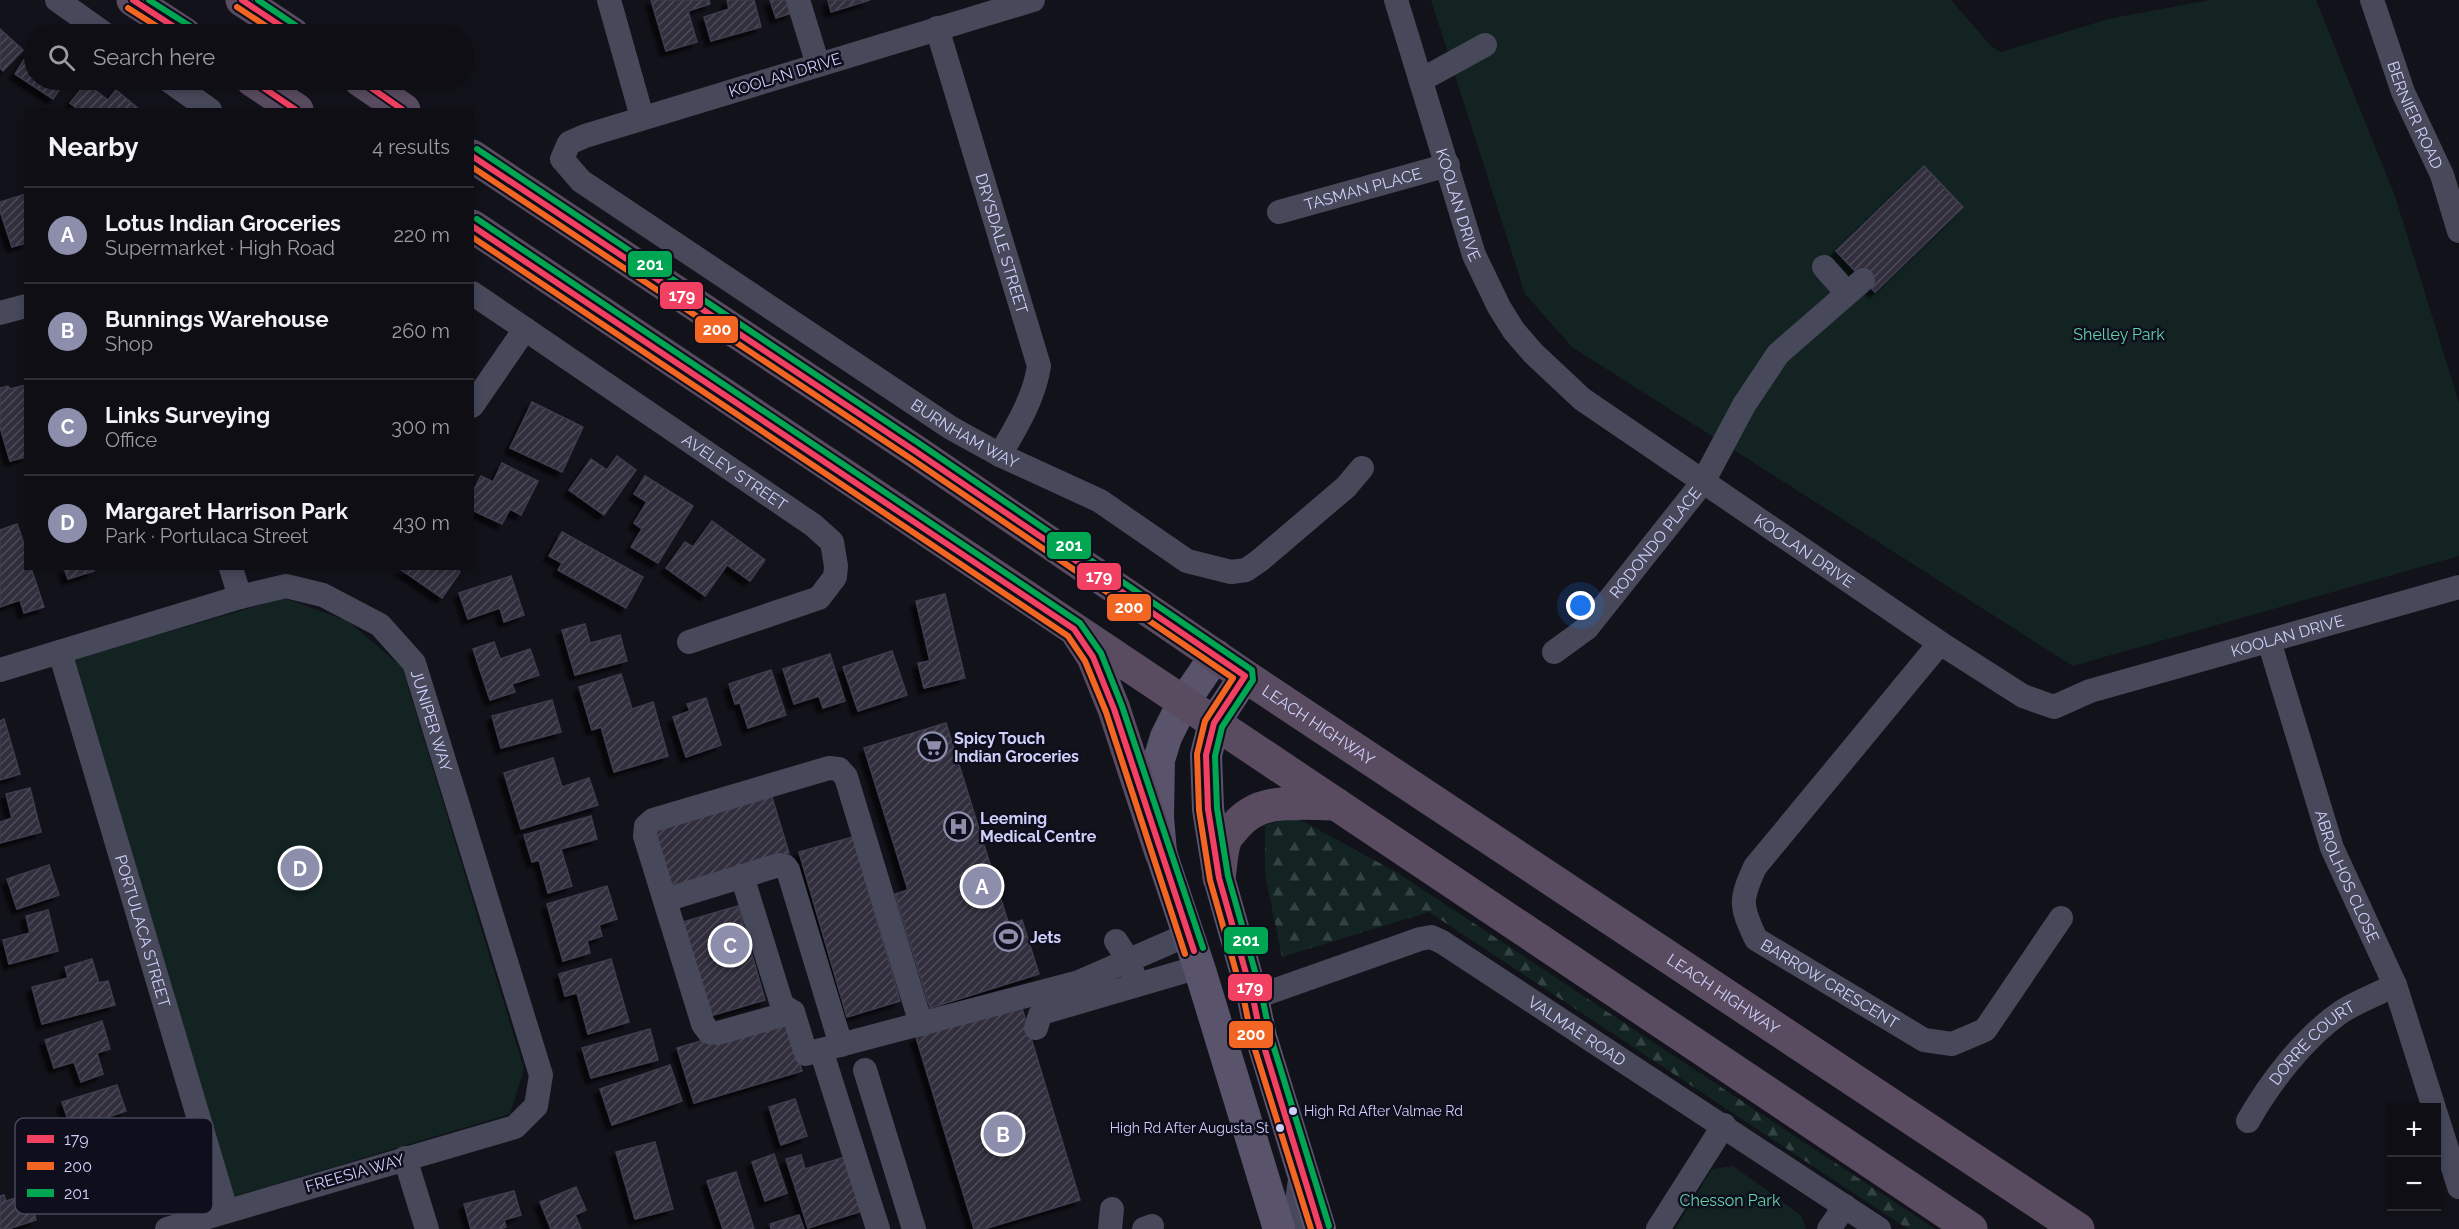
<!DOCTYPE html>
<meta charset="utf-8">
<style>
body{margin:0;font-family:Raleway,sans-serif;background:#17171d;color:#f1f3f6}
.controls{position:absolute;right:18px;bottom:18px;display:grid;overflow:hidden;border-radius:0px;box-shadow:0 3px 9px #0003}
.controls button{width:54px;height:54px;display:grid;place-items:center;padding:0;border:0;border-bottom:2px solid #2e2e34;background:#0e0e14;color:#f1f3f6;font:30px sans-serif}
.you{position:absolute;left:1581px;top:606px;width:21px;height:21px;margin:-15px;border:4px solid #fff;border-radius:50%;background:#1a73e8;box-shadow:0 0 0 9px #1a73e833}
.badge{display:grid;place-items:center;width:39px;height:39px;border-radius:50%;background:#8d8eac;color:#fff;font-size:20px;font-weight:700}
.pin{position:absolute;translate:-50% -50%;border:3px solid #fff;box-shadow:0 2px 6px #0006}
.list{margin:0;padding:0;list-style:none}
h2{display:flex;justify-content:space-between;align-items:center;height:78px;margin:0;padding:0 24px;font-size:26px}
h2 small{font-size:20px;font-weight:400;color:#9b9ca0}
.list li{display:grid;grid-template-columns:39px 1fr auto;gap:18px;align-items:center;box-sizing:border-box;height:96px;padding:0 24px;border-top:2px solid #2e2e34}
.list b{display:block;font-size:22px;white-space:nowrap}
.list p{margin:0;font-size:20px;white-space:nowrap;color:#9b9ca0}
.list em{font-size:20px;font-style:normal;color:#9b9ca0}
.icon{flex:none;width:33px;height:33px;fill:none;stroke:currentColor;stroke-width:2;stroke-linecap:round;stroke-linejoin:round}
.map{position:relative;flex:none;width:2459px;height:1229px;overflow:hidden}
.search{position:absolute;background:#0e0e14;box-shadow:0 3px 9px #0003;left:24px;top:24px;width:450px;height:66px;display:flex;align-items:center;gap:15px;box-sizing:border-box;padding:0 21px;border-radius:33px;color:#9b9ca0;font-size:22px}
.panel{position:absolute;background:#0e0e14;box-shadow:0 3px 9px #0003;left:24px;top:108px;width:450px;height:462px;border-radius:0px}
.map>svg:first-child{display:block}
.green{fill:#122322}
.forest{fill:url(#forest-firs)}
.building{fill:url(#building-hatch);stroke:#3d3c4d;stroke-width:1.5;filter:url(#shadow)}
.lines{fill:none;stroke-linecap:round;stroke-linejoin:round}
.minor{stroke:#47485a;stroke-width:24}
.major{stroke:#59536c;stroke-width:32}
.highway{stroke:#594b60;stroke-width:33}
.bus-1-casing{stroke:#0e0e1d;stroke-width:10}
.bus-2-casing{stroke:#0e0e1d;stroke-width:10}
.bus-3-casing{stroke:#0e0e1d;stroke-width:10}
.bus-1{stroke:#f24062;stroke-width:6}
.bus-2{stroke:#f26522;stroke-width:6}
.bus-3{stroke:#00a651;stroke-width:6}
.bus-dot{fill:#cfd0fa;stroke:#0e0e1d;stroke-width:2}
.labels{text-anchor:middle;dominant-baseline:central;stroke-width:5;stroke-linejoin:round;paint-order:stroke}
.bus-label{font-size:14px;fill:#cfd0fa;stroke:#0e0e1d;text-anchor:start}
.street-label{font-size:16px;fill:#cfd0fa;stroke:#0e0e1d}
.park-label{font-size:16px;fill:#63d2a7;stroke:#0e0e1d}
.poi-label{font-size:16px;font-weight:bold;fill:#cfd0fa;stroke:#0e0e1d;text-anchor:start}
.key{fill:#0e0e1d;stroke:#48485f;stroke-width:1.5}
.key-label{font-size:16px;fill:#cfd0fa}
.line-badge{stroke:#0e0e1d;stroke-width:2}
.badge-label{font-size:16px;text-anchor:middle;font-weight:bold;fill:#fff}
</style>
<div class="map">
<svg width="2459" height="1229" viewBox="0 0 2459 1229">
<defs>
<pattern id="forest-firs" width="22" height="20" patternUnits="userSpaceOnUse" patternTransform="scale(1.5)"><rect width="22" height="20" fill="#122322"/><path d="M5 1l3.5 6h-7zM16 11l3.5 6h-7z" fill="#334243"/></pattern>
<pattern id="building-hatch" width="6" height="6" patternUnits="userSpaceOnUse" patternTransform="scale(1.5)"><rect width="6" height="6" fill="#302f3c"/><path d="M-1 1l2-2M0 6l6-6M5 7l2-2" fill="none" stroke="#4d4c59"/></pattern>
<filter id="shadow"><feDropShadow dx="-5.5" dy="5.5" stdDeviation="1.5" flood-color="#0009"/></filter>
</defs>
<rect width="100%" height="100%" fill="#12121a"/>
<g class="green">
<path d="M 1431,0 L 1951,0 L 1992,47 L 2001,52 L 2108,19 L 2210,0 L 2316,0 L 2395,196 L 2459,403 L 2459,556 L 2073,666 L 1572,347 L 1525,294 Z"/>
<path d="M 284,598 L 348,621 L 402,667 L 524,1069 L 510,1114 L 233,1197 L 75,659 Z"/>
<path d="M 1733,1166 L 1801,1215 L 1806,1229 L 1675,1229 L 1712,1169 Z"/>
</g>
<path class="forest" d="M 1295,817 L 1398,873 L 1935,1229 L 1908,1229 L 1429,912 L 1282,957 L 1265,874 L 1265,825 Z"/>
<g class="building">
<path d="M 651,0 L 709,0 L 710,4 L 688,11 L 697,42 L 666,51 Z"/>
<path d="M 727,0 L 754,0 L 761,27 L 711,41 L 704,17 L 729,9 Z"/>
<path d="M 770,0 L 788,0 L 792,13 L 776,18 Z"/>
<path d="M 828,0 L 870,0 L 831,12 Z"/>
<path d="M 0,29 L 23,50 L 3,71 L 0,68 Z"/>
<path d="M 32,47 L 34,49 L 34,80 L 66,80 L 53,99 L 15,74 Z"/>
<path d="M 86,83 L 108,100 L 116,90 L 140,110 L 79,110 L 70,103 Z"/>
<path d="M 1924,166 L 1963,207 L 1875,292 L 1836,251 Z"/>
<path d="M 26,194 L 26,243 L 12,247 L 0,211 L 0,202 Z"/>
<path d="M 26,385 L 26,457 L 10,461 L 0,427 L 0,388 L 8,386 L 10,389 Z"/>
<path d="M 532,402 L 583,427 L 562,472 L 510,448 Z"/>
<path d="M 617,456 L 636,470 L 604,515 L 569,490 L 591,459 L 607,470 Z"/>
<path d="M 502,463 L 538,481 L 521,515 L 510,509 L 502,524 L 472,510 L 472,493 L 481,476 L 493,482 Z"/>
<path d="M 645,476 L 693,506 L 658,563 L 631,547 L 642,529 L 634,523 L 647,502 L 634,494 Z"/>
<path d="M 712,521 L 765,560 L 750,581 L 727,565 L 705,596 L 666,568 L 685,542 L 693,547 Z"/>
<path d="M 17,524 L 26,550 L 26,568 L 31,568 L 44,607 L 24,613 L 20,600 L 0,607 L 0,530 Z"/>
<path d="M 562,532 L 643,577 L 626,608 L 558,570 L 562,563 L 549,556 Z"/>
<path d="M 64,568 L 93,568 L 94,571 L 68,579 Z"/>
<path d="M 455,568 L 460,572 L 442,598 L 400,569 Z"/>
<path d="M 511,576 L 524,615 L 504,622 L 500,608 L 468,619 L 459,593 Z"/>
<path d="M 945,594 L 965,678 L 924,688 L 918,663 L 930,661 L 916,601 Z"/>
<path d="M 585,624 L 590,643 L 620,635 L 627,661 L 575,675 L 562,630 Z"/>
<path d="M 494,642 L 500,659 L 530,649 L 539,675 L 512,684 L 515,692 L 490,700 L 473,649 Z"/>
<path d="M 892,651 L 907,695 L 858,711 L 843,667 Z"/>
<path d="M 830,654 L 845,701 L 823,708 L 819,696 L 794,704 L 783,669 Z"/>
<path d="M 771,670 L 786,715 L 748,728 L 740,703 L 735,704 L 729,684 Z"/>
<path d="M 621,674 L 632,709 L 653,702 L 668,756 L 614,772 L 601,727 L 592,730 L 579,687 Z"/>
<path d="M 706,698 L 721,745 L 686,757 L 673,717 L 690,711 L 687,704 Z"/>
<path d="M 552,700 L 561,732 L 501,748 L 492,716 Z"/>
<path d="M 4,719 L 20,774 L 0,780 L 0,721 Z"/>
<path d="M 946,723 L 1009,925 L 1022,920 L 1039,974 L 930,1008 L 895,894 L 908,890 L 864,748 Z"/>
<path d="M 553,758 L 562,787 L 589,778 L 598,805 L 521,829 L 504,773 Z"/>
<path d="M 30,788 L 41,832 L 0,843 L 0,822 L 12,818 L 6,794 Z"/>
<path d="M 771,794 L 789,853 L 672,887 L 655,828 Z"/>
<path d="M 591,816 L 597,839 L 561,849 L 572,886 L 548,893 L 539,860 L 532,862 L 524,835 Z"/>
<path d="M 853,837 L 900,1001 L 847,1017 L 799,852 Z"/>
<path d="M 49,865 L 59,895 L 17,909 L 7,879 Z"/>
<path d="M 607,886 L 617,919 L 599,925 L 602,936 L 587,941 L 590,953 L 563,961 L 547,904 Z"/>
<path d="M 738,906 L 765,1000 L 710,1016 L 683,922 Z"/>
<path d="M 48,910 L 58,951 L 9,964 L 3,940 L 30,933 L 26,916 Z"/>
<path d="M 92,959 L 99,983 L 108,981 L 115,1005 L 42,1024 L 32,987 L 68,978 L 65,967 Z"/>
<path d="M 611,959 L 629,1022 L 588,1034 L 577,993 L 565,996 L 559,974 Z"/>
<path d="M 1021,1005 L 1080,1200 L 984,1229 L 974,1229 L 916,1037 Z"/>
<path d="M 786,1016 L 802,1071 L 694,1103 L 677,1048 Z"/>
<path d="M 102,1021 L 110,1049 L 97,1053 L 103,1074 L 81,1082 L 74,1062 L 54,1068 L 45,1040 Z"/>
<path d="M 650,1029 L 658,1060 L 591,1078 L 582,1048 Z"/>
<path d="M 670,1065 L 682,1101 L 612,1125 L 600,1089 Z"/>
<path d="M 117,1085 L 126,1111 L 96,1121 L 102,1141 L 78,1149 L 62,1102 Z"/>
<path d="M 795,1099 L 807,1136 L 781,1145 L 769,1107 Z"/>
<path d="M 655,1142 L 673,1209 L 635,1219 L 616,1152 Z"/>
<path d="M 774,1154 L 787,1193 L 765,1201 L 752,1162 Z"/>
<path d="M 801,1155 L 805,1169 L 845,1157 L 862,1211 L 808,1228 L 786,1159 Z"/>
<path d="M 736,1172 L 754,1229 L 723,1229 L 707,1181 Z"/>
<path d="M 576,1187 L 586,1210 L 575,1215 L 581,1229 L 551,1229 L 540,1202 Z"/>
<path d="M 514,1191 L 521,1215 L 504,1220 L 506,1227 L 501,1229 L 471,1229 L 464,1204 Z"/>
<path d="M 29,1194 L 36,1220 L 8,1229 L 0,1229 L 0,1196 L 4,1195 L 6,1201 Z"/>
<path d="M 799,1215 L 804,1229 L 771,1229 L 770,1224 Z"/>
</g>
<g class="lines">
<g class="minor">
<path d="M 57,0 L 105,34"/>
<path d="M 609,0 L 642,117"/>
<path d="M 798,0 L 818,65"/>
<path id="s1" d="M 1033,0 L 585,136 L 569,143 L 562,159 L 581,181 L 951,428 L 1000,455 L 1100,501 L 1187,561 L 1231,572 L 1246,570 L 1259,561 L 1346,487 L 1362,468"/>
<path id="s2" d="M 1396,0 L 1474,255 L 1499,307 L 1514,331 L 1533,353 L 1582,399 L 1940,643 L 2023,696 L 2054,707 L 2090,691 L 2459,587"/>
<path id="s3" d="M 2372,0 L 2403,92 L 2442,175 L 2459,231"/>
<path id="s4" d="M 937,28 L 1039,366 C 1034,399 1016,427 1000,455"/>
<path d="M 168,80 L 210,110"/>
<path d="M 1421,80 L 1485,45"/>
<path id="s5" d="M 1279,212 L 1448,165"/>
<path d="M 1824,267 L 1847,293"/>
<path id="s6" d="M 472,293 L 813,525 L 832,542 L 836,566 L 835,577 L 819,598 L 689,642"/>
<path d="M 0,313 L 26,306"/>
<path d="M 472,406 L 525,329"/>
<path d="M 231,568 L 240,597"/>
<path id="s7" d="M 2269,641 L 2332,848 L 2395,985 L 2434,1108"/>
<path id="s8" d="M 1940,643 L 1755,867 C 1740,900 1740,905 1756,939 L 1924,1040 L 1952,1044 L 1985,1030 L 2061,918"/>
<path id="s9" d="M 60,652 L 226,1210"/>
<path id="s10" d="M 1554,652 L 1587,628 L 1703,482 L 1744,405 L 1778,354 L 1863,280"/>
<path id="s11" d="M 0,670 L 240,597 L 286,586 L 323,595 L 380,625 L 414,663 L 541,1075 L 536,1106 L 515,1127 L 167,1229"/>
<path d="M 742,876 L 782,1005 L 793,1012 L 806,1054 L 821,1050"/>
<path d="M 665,900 L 779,865 L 785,866 L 788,870 L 841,1045"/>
<path d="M 1116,941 L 1129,961 L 1133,974"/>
<path id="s12" d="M 1253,998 L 1420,939 L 1431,937 L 1442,942 L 1879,1229"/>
<path d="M 793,1012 L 718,1033 L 709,1032 L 703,1024 L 645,836 L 646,826 L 653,820 L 829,768 L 839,769 L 846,777 L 921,1024"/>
<path d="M 1036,1028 L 1040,1015 L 1045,1012 L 1199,967"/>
<path d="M 865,1070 L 914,1229"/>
<path d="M 2436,1114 L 2459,1187"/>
<path id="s13" d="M 2248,1121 C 2270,1082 2304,1038 2341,1012 C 2358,1001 2378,994 2395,985"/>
<path d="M 405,1158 L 427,1229"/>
<path d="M 878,1229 L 821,1050 L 1079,982 L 1189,934"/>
<path d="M 1110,1229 L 1112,1209"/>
<path d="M 1144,1229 L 1152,1226"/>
<path d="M 1290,1229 L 1295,1214 L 1301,1173"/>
<path d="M 1658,1229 L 1724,1125"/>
<path d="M 1829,1229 L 1845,1206"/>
</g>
<g class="major">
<path d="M 1216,655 L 1183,703 L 1166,737 L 1159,760 L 1158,817 L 1161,853 L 1199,967 L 1279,1229"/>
<path d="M 1245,676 L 1214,723 L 1206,755 L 1208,809 L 1219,878 L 1253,998 L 1261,1037 L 1320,1229"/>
</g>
<g class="highway">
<path d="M 133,0 L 185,34"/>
<path d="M 242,0 L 293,34"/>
<path d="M 252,80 L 297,110"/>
<path d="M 360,80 L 404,110"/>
<path id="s14" d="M 472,156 L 915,451 L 1245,676 L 2078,1229"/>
<path d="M 472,226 L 1971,1229"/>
<path d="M 1078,634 L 1093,657 L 1114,709 L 1161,853"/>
<path d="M 1219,878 C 1221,866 1221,852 1225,841 C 1226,836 1232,831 1236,826 C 1260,796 1301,804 1336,804"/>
</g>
<defs>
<g id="bus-1">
<path d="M 133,0 L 185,34"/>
<path d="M 242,0 L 293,34"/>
<path d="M 252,80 L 296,110"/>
<path d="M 360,80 L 403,110"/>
<path d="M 472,156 L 915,451 L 1245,676 L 1214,723 L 1206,755 L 1208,809 L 1219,878 L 1253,998 L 1261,1037 L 1320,1229"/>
<path d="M 472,226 L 1074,629 L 1093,657 L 1114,709 L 1194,951"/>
</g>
<g id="bus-2">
<path d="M 237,7 L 278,34"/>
<path d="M 128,8 L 169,34"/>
<path d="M 472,167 L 910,458 L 1233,678 L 1205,721 L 1197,754 L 1199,810 L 1210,880 L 1244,1000 L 1252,1040 L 1311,1229"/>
<path d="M 472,237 L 1068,636 L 1085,661 L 1106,712 L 1185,954"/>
</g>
<g id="bus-3">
<path d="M 149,0 L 190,26"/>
<path d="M 258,0 L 298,27"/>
<path d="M 477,149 L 920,444 L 1252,670 L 1253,680 L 1222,727 L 1215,756 L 1217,808 L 1228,876 L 1262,996 L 1270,1035 L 1329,1226"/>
<path d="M 477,219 L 1080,623 L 1101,653 L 1122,706 L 1203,948"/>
</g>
</defs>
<use href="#bus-1" class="bus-1-casing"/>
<use href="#bus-2" class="bus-2-casing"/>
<use href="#bus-3" class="bus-3-casing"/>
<use href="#bus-1" class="bus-1"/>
<use href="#bus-2" class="bus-2"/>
<use href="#bus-3" class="bus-3"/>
</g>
<defs>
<symbol id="supermarket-ring" viewBox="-11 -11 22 22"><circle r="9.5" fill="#0e0e1d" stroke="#8d8eac" stroke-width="1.5"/><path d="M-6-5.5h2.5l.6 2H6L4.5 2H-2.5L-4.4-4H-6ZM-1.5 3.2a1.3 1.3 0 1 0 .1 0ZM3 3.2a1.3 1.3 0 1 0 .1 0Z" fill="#8d8eac"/></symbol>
<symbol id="hospital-ring" viewBox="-11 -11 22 22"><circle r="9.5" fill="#0e0e1d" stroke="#8d8eac" stroke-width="1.5"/><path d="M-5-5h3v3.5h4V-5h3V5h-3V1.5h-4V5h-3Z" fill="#8d8eac"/></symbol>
<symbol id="stadium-ring" viewBox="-11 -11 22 22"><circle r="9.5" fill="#0e0e1d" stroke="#8d8eac" stroke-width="1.5"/><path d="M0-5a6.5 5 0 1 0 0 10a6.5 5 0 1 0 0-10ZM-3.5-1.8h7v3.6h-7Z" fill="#8d8eac"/></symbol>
</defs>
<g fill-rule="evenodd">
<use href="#supermarket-ring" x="916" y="730" width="33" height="33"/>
<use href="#hospital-ring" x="942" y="810" width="33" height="33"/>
<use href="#stadium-ring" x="992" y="920" width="33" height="33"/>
</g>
<g class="bus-dot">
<circle cx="1293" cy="1111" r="5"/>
<circle cx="1280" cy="1128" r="5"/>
</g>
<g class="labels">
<g class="bus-label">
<text x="1304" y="1111">High Rd After Valmae Rd</text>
<text x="1269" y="1128" text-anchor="end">High Rd After Augusta St</text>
</g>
<g class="street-label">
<text transform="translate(785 75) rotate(-17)">KOOLAN DRIVE</text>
<text stroke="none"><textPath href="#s3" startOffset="123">BERNIER ROAD</textPath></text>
<text stroke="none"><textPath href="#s5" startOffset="87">TASMAN PLACE</textPath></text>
<text stroke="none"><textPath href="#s2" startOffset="214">KOOLAN DRIVE</textPath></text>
<text stroke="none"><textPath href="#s4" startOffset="225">DRYSDALE STREET</textPath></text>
<text stroke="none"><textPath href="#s1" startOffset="992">BURNHAM WAY</textPath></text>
<text stroke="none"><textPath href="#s6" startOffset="318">AVELEY STREET</textPath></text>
<text stroke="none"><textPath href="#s10" startOffset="150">RODONDO PLACE</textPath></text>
<text stroke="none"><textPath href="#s2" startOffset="718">KOOLAN DRIVE</textPath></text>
<text stroke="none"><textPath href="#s2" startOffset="1258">KOOLAN DRIVE</textPath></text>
<text stroke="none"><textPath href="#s11" startOffset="512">JUNIPER WAY</textPath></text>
<text stroke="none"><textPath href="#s14" startOffset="1020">LEACH HIGHWAY</textPath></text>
<text stroke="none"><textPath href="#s7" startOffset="248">ABROLHOS CLOSE</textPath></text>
<text stroke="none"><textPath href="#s9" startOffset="291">PORTULACA STREET</textPath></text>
<text stroke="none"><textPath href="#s8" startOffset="453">BARROW CRESCENT</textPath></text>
<text stroke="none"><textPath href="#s14" startOffset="1506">LEACH HIGHWAY</textPath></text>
<text stroke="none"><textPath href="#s12" startOffset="362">VALMAE ROAD</textPath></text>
<text stroke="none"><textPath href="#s13" startOffset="102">DORRE COURT</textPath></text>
<text transform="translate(355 1173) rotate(-16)">FREESIA WAY</text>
</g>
<g class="park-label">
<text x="2119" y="334">Shelley Park</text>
<text x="1730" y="1200">Chesson Park</text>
</g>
<g class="poi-label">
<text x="954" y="738">Spicy Touch<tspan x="954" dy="18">Indian Groceries</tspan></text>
<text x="980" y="818">Leeming<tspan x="980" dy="18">Medical Centre</tspan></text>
<text x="1030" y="937">Jets</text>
</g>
</g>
<rect x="15" y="1118" width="198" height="96" rx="9" class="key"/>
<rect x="27" y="1135" width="27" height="8" fill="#f24062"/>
<rect x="27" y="1162" width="27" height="8" fill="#f26522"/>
<rect x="27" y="1189" width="27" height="8" fill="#00a651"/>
<g class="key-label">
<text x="64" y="1145">179</text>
<text x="64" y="1172">200</text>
<text x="64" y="1199">201</text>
</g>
<g class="line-badge">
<rect x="627" y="250" width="46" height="28" rx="6" fill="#00a651"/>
<rect x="659" y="281" width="45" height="29" rx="6" fill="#f24062"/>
<rect x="694" y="315" width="45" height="29" rx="6" fill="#f26522"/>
<rect x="1046" y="531" width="46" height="29" rx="6" fill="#00a651"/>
<rect x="1076" y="562" width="46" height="29" rx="6" fill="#f24062"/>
<rect x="1106" y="593" width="46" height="29" rx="6" fill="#f26522"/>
<rect x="1223" y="926" width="46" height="29" rx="6" fill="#00a651"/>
<rect x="1227" y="973" width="46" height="29" rx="6" fill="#f24062"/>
<rect x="1228" y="1020" width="46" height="29" rx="6" fill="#f26522"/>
</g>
<g class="badge-label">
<text x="650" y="270">201</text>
<text x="682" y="301">179</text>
<text x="717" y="335">200</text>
<text x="1069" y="551">201</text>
<text x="1099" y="582">179</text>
<text x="1129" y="613">200</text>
<text x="1246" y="946">201</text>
<text x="1250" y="993">179</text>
<text x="1251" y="1040">200</text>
</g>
</svg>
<div class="controls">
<button>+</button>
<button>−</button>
</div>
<div class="you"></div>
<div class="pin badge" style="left:982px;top:886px">A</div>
<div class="pin badge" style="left:1003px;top:1134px">B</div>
<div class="pin badge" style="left:730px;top:945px">C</div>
<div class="pin badge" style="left:300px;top:868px">D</div>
<div class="search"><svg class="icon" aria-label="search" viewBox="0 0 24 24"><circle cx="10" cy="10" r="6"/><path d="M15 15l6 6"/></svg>Search here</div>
<section class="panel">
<h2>Nearby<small>4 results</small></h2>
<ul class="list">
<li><span class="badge">A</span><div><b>Lotus Indian Groceries</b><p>Supermarket · High Road</p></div><em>220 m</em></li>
<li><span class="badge">B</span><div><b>Bunnings Warehouse</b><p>Shop</p></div><em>260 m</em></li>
<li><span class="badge">C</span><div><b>Links Surveying</b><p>Office</p></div><em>300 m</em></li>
<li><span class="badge">D</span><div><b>Margaret Harrison Park</b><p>Park · Portulaca Street</p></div><em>430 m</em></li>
</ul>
</section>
</div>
